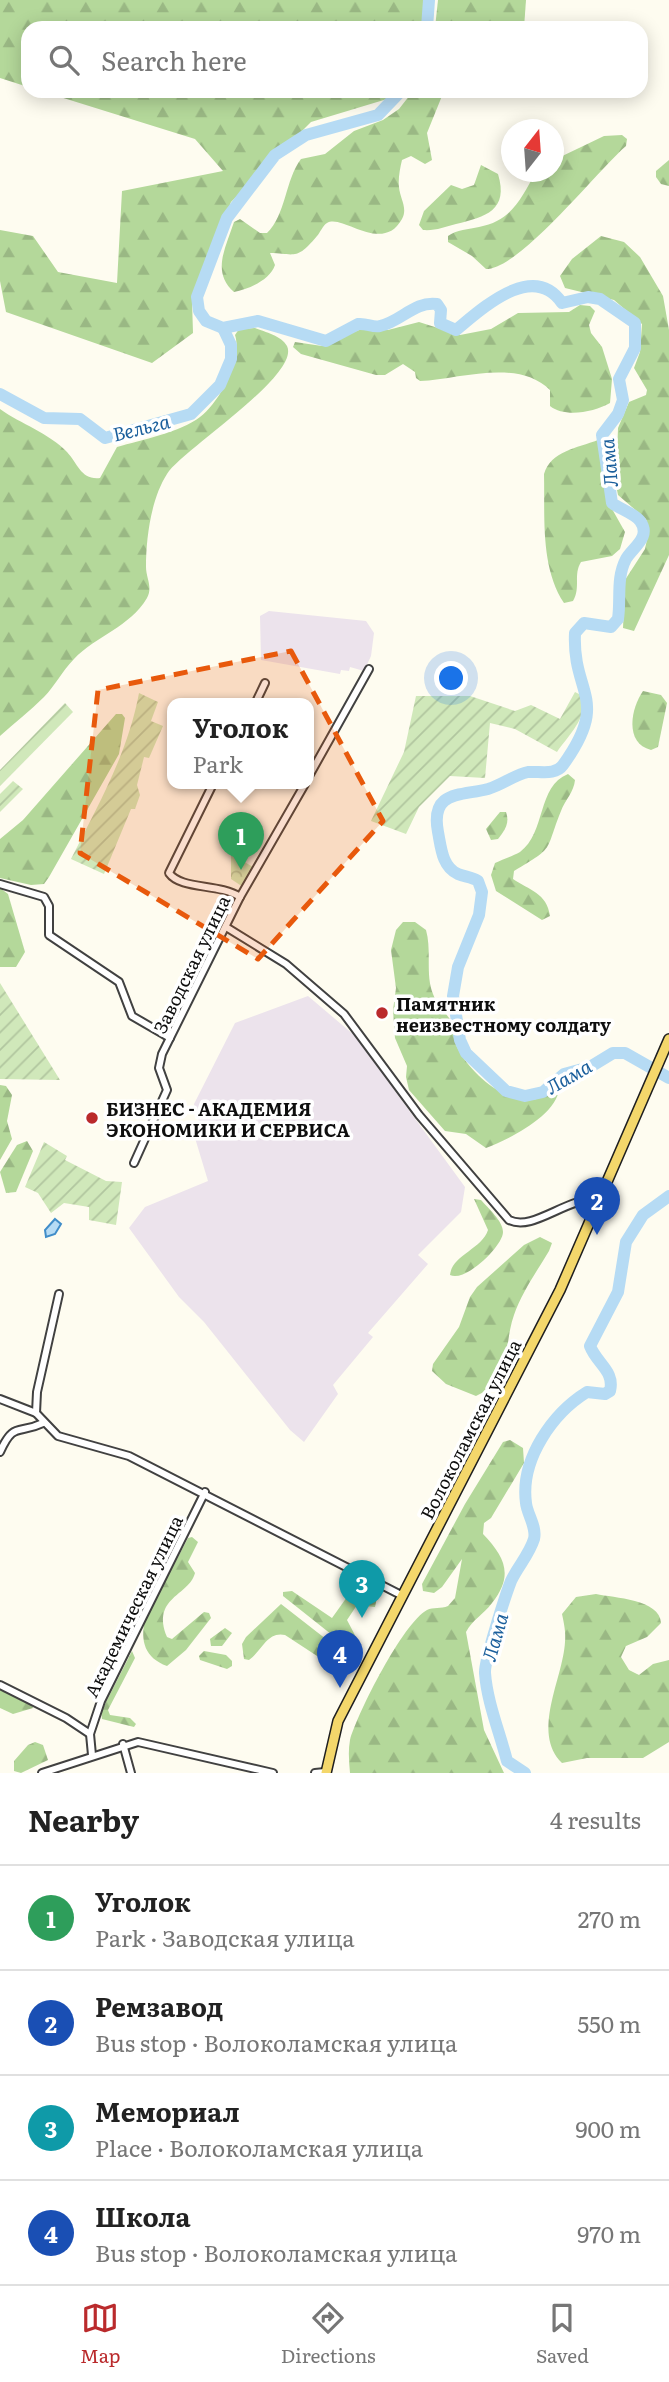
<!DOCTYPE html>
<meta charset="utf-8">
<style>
body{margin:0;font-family:Literata,serif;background:#f6f6f6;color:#222}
.compass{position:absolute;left:501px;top:119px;width:63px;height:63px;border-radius:50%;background:#fff;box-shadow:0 4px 18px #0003;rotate:17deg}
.you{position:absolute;left:452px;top:679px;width:24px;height:24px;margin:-18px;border:5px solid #fff;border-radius:50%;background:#1a73e8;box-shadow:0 0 0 10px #1a73e833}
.badge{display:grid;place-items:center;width:46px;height:46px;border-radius:50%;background:#ba2a2c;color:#fff;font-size:23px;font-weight:700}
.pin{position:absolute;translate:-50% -58px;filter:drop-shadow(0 2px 4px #0008)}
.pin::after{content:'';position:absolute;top:37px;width:24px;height:21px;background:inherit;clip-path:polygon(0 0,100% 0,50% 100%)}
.popup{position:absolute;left:167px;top:698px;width:147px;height:91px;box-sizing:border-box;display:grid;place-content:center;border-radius:14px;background:#fff;filter:drop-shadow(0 2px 5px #0005);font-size:23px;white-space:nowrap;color:#767676}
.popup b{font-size:26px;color:#222}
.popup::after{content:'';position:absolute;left:50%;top:100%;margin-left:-14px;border:14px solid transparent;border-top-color:#fff}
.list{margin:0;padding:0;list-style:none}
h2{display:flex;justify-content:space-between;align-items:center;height:91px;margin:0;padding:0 28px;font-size:30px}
h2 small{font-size:23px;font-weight:400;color:#767676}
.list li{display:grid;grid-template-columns:46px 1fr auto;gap:21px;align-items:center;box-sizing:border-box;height:105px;padding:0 28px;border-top:2px solid #e0e0e0}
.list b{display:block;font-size:26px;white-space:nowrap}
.list p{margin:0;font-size:23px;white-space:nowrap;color:#767676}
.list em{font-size:23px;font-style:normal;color:#767676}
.icon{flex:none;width:38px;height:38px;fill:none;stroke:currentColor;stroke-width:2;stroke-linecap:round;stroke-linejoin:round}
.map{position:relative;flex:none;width:669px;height:1773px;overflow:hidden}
.search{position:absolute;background:#fff;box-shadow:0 4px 18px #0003;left:21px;right:21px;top:21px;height:77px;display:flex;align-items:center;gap:18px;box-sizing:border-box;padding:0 24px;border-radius:21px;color:#767676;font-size:26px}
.sheet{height:511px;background:#fff}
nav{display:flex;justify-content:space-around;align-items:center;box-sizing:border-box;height:98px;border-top:2px solid #e0e0e0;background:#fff;font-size:19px;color:#767676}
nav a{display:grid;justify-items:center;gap:4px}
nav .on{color:#ba2a2c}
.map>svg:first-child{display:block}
.industrial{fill:#ece3ec}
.forest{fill:url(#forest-firs)}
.park{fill:url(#park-crowns)}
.garden{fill:url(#garden-furrows)}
.water{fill:url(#water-waves);stroke:#408dc9;stroke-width:2}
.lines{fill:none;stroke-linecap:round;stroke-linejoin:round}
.river{stroke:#b6dbf4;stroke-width:12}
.minor-casing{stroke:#414141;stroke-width:10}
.primary-casing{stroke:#1f1f1f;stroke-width:12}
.minor{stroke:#fff;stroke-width:6}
.primary{stroke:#f4d76b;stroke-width:9}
.marked{fill:#e8590c;fill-opacity:0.2;stroke:#e8590c;stroke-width:5;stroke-dasharray:14 9;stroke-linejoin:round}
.poi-dot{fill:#ba2a2c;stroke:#fff;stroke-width:2.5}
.labels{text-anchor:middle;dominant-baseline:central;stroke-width:7;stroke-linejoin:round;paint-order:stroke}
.street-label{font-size:18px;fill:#0e0e0e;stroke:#fff}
.poi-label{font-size:18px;font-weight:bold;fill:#0e0e0e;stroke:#fff;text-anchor:start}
.water-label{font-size:19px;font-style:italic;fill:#1b5f9c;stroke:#fff}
</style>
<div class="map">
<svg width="669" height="1773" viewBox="0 0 669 1773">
<defs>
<pattern id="forest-firs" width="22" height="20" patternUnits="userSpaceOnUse" patternTransform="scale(1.75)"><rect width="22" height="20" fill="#b4d89a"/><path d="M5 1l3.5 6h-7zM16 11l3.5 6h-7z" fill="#9ab884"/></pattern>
<pattern id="park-crowns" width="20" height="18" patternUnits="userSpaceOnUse" patternTransform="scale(1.75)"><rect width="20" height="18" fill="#d0e8ba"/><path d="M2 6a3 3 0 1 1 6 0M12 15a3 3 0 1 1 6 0" fill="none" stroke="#b1c69f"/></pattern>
<pattern id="garden-furrows" width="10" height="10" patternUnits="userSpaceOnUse" patternTransform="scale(1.75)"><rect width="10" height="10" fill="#d0e8ba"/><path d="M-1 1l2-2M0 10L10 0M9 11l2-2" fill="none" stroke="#b1c69f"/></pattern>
<pattern id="water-waves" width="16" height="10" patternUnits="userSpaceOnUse" patternTransform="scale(1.75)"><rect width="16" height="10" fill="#b6dbf4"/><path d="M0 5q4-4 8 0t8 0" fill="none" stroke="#9bbbd0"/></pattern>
</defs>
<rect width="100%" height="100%" fill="#fefcf0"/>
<g class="industrial">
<path d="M 269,611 L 366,621 L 374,633 L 371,656 L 364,671 L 350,667 L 349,671 L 341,670 L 340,674 L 261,660 L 260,616 Z"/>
<path d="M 308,996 L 354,1035 L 465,1187 L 461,1212 L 418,1255 L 428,1264 L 368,1333 L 373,1337 L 333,1385 L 338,1394 L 304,1442 L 290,1430 L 204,1322 L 179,1297 L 129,1228 L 145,1207 L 208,1181 L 195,1138 L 203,1136 L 194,1104 L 235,1023 Z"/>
</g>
<g class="forest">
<path d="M 0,0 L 425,0 L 423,28 L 28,28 L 28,87 L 0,78 Z"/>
<path d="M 438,0 L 526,0 L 524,28 L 435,28 Z"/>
<path d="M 41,91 L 399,91 L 397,96 L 311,122 L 231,202 L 192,301 L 193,333 L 152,363 L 6,312 L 0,281 L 0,230 L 33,236 L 58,272 L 117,283 L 122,191 L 223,171 L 195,139 Z"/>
<path d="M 413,91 L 444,91 L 427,133 L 432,160 L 425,164 L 411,156 L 402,160 C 400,168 398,179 399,187 C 400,199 408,208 402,219 C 382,255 342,213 327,223 C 323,225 320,233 317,236 C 297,260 296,254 270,253 L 275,265 C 270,280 249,289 234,292 C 211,272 226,247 234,222 L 240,219 L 260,233 L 267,233 C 286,215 285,180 301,159 L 325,154 L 354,131 L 383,120 L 399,109 Z"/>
<path d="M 622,135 L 627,139 L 626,146 C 597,171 520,269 486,269 L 472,256 L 448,242 L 448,236 C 456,230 469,229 479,227 C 512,221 521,198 536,172 L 554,172 L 554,160 L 604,136 Z"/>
<path d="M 669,160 L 669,186 L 661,184 L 656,177 L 656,171 Z"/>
<path d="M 481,165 L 498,174 C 509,210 486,217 456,224 C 445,227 435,231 423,230 L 419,225 L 424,211 L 451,185 L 462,189 L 474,185 Z"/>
<path d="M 601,236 L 624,242 L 640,257 L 663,296 L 669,330 L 669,555 L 634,631 L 623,628 L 625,580 L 645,549 L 649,530 L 646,519 L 618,495 L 616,485 L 618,428 L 629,402 L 646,395 L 647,390 L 634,368 L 640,352 L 642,324 L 614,300 L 565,288 L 560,276 L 572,259 Z"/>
<path d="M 580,305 L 590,306 L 595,311 L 589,325 L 591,333 L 602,347 L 612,379 L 610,403 C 594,412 565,418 550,406 L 550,390 C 518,358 460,379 420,381 L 416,378 L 415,372 L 403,364 L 385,375 L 376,375 L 301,354 L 293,347 L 295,342 L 322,346 L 359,330 L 388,330 L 419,322 L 460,335 L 491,329 L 518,313 L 569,312 Z"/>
<path d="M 255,328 C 265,332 282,336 287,346 C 301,375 182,450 167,474 C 151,499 146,538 146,567 C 146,578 153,587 147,598 C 130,627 96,636 74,659 C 62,671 55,686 44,697 C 30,711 14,723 0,736 L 0,409 C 21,424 49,433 67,452 C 78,464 81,480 100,478 L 117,447 C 141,440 181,432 200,417 C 219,403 243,359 235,335 L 239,329 Z"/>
<path d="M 598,440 L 603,452 L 607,500 L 625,532 L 620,549 L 612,556 L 581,562 C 573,575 581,587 573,601 L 564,603 C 540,567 545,516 544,474 C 551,451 577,448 598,440 Z"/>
<path d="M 643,691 L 661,695 L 667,703 L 658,747 L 651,750 C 624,743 631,708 643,691 Z"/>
<path d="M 116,714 L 122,714 L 125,718 L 119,754 L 49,877 L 44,884 L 31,885 L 0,878 L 0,839 L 23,820 Z"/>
<path d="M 568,774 L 575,780 C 574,792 565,800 561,811 C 544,853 556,846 514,871 L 513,879 C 529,890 547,893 550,916 L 542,920 L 496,891 L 491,875 L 495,863 C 503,859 513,856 520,852 C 546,833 537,786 568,774 Z"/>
<path d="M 500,812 L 506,812 C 510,823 505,830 498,839 L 491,840 L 486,829 Z"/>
<path d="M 0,888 L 8,894 L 25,952 L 16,967 L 0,967 Z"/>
<path d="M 403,922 L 415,922 L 426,930 C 432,951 425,974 433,994 C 437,1006 449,1014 453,1026 C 456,1032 454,1040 457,1047 C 472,1078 524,1121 555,1088 L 559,1089 C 557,1115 508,1140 486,1148 L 466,1134 L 445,1131 L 409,1090 L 406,1077 L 407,1066 L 395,1038 L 393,1010 L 396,988 L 391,950 L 396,930 Z"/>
<path d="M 0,1085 L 6,1086 L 12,1095 L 7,1121 L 12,1139 L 0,1160 Z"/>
<path d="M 27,1141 L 33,1151 L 16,1192 L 6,1193 L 0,1172 L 17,1145 Z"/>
<path d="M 474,1199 L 481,1200 C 488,1208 503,1221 503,1232 C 503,1246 465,1283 450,1275 C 452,1255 482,1249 488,1230 Z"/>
<path d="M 540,1237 L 552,1243 L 549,1251 C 537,1271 522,1292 514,1315 C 503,1346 513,1378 476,1396 L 446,1384 L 432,1371 L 433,1364 L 459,1327 L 470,1297 L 477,1287 L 524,1245 Z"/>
<path d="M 510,1440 L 523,1448 L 524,1463 L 491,1518 L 484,1523 L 483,1534 C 505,1557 514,1575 492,1603 C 483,1615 473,1619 466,1632 L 484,1730 L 504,1773 L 350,1773 C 349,1762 348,1751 350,1740 C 358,1712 403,1623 427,1610 C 433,1607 441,1609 448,1606 L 455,1598 L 462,1559 L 442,1587 L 434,1593 L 423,1591 L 422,1584 L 465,1504 L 503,1442 Z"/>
<path d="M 192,1537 L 198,1542 L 188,1562 L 195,1573 C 189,1596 151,1597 167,1637 L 172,1639 L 204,1612 L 209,1613 L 211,1618 L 186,1650 L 167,1666 C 145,1658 140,1641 145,1620 L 188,1538 Z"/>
<path d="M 370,1587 L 378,1593 L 375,1607 L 357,1605 L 347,1620 L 357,1639 L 353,1646 L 346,1646 L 283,1596 L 283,1592 L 292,1591 L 332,1618 L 347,1597 L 353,1597 Z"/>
<path d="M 596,1594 C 614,1598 660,1599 661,1623 L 647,1637 L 626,1646 L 621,1657 L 629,1670 L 639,1675 L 653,1664 L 669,1660 L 669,1742 L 643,1758 L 587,1758 L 562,1763 C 531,1732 563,1679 565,1642 C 566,1633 564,1623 562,1614 L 576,1597 Z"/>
<path d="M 281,1604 L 349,1657 L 350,1664 L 347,1668 L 337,1669 L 285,1635 C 267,1631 262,1651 249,1660 L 244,1659 L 242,1644 L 246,1637 Z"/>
<path d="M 225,1628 L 232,1633 L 222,1646 L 211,1646 L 210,1639 Z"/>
<path d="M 132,1651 L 135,1658 L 108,1710 L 110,1715 L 130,1718 L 136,1724 L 134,1727 L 102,1719 L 101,1712 Z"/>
<path d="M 204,1651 L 226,1655 L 232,1661 L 232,1666 L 227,1669 L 200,1660 L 199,1656 Z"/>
<path d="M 0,1689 L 32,1705 L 33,1708 L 13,1714 L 0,1708 Z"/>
<path d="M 35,1742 L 43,1745 L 48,1760 L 21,1773 L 14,1771 L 14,1761 L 28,1745 Z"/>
</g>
<path class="park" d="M 231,854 L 253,867 L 243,887 L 231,879 Z"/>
<g class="garden">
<path d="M 575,692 L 583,696 C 589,716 568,736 557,752 L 515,729 L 490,723 L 485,778 L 450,776 L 419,807 L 406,834 L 371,821 L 404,752 L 416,696 L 470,696 L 515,711 L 531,705 L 560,719 Z"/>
<path d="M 139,693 L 158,702 L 151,721 L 163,726 L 149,758 L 144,757 L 137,785 L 140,795 L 135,809 L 131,809 L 104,874 L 71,859 C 98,805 128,753 139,693 Z"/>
<path d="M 65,703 L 73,712 L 0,786 L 0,770 Z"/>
<path d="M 13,781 L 23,789 L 0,812 L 0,794 Z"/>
<path d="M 0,983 L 60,1080 L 0,1079 Z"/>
<path d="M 44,1142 L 67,1156 L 65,1160 L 106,1181 L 122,1182 L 116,1225 L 89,1220 L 89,1207 L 64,1203 L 51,1213 L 38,1193 L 25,1187 Z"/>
</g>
<path class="water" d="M 55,1219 L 61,1224 L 55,1234 L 46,1237 L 45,1230 Z"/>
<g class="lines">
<g class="river">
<path d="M 427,28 L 429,0"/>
<path d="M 401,91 L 378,115 L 306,135 L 275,155 L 227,218 L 197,297 L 199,311 L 206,321 L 223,328 L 258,321 L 326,341 L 358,324 C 367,323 373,328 380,326 C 402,321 414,301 437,304 L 441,310 L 440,323 L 456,330 C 483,308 533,261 562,303 L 588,297 L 600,299 L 635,323 L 635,348 L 619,379 L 623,400 L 618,414 L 602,435 L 612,503 C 620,509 635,514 640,521 C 652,537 632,548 626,559 C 616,578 621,599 618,619 L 611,627 L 584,623 L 575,633 C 572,695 611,698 563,765 C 555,776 540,771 528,772 C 514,775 502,785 488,789 C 461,796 430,790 438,832 C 441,847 442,867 458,874 C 465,877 472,877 478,881 L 482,892 L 479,915 L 458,967 L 453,996 L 460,1040 L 466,1053 L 506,1091 L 525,1096 L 543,1092 L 564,1074 L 590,1067 L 613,1053 L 625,1053 L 669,1078"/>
<path d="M 0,394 L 44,418 L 80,419 L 105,438 L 191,414 L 220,385 L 231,359 L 231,345 L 223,328"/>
<path d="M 525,1773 L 507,1761 C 500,1733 487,1702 485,1673 C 484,1661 506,1594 511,1581 C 518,1566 529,1555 534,1539 C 537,1527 527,1514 526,1503 C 520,1459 553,1413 587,1392 L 605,1394 L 610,1391 C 615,1371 597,1364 590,1346 L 618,1292 L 626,1242 L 643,1215 L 669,1196"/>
</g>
<defs>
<g id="minor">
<path d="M 255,704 L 265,683"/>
<path d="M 309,776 L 369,669"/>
<path d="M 213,784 L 169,873 C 181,890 219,883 240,897"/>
<path d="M 0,884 L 44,897 L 49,906 L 49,935 L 119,982 L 132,1016 L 170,1038"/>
<path d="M 226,927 L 286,964 L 344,1014 L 419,1115 L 509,1220 C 534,1232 567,1196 601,1199"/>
<path d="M 134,1163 L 167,1090 L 159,1068 L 162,1054 L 240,897 L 305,784"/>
<path d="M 0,1399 L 36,1413 L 58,1436 L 129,1456 L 401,1595"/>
<path d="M 36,1413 L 37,1392 L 59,1294"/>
<path d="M 0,1452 C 14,1421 18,1435 43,1423"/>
<path d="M 0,1685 L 66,1718 L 90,1734"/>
<path d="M 123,1744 L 131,1773"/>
<path d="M 92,1755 L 90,1734 L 101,1701 L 205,1492"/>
<path d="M 42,1773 L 138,1742 L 273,1773"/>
<path d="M 315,1773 L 325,1772"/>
</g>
<path id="primary" d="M 326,1773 L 338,1721 L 560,1290 L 669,1039"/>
</defs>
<use href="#minor" class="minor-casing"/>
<use href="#primary" class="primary-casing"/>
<use href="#minor" class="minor"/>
<use href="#primary" class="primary"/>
</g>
<path class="marked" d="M 291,651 L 383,821 L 258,959 L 80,853 L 98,690 Z"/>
<g class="poi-dot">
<circle cx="382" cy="1013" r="7"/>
<circle cx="92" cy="1118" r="7"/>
</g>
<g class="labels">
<g class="street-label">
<text transform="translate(191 964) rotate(-64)">Заводская улица</text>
<text transform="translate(470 1429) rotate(-63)">Волоколамская улица</text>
<text transform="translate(133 1606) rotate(-64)">Академическая улица</text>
</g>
<g class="poi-label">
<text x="396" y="1003">Памятник<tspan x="396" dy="21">неизвестному солдату</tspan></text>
<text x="106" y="1108">БИЗНЕС - АКАДЕМИЯ<tspan x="106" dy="21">ЭКОНОМИКИ И СЕРВИСА</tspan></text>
</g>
<g class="water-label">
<text transform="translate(141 427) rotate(-14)">Вельга</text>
<text transform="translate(608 463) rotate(-95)">Лама</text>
<text transform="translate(568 1076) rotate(-30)">Лама</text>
<text transform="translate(494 1637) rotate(-74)">Лама</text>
</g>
</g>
</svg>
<svg class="compass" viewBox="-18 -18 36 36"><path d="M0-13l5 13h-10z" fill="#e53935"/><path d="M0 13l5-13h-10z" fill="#767676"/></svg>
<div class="you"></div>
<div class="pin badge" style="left:241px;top:870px;background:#2e9e5b">1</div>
<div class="popup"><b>Уголок</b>Park</div>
<div class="pin badge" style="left:597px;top:1235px;background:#1a4fb4">2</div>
<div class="pin badge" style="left:362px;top:1618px;background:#0f9aa8">3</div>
<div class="pin badge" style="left:340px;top:1688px;background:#1a4fb4">4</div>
<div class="search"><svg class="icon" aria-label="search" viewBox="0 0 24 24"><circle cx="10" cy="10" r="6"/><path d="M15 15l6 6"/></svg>Search here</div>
</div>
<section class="sheet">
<h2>Nearby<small>4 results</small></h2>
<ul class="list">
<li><span class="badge" style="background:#2e9e5b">1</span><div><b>Уголок</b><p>Park · Заводская улица</p></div><em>270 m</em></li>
<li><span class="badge" style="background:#1a4fb4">2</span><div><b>Ремзавод</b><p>Bus stop · Волоколамская улица</p></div><em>550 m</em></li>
<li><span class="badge" style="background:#0f9aa8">3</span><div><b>Мемориал</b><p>Place · Волоколамская улица</p></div><em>900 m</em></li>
<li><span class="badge" style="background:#1a4fb4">4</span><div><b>Школа</b><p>Bus stop · Волоколамская улица</p></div><em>970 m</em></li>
</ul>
</section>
<nav>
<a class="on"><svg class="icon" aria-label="map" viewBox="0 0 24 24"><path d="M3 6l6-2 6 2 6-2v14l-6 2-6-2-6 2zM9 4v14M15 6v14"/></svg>Map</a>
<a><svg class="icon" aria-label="directions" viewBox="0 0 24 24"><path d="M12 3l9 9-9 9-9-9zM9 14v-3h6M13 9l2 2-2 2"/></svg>Directions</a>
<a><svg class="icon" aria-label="saved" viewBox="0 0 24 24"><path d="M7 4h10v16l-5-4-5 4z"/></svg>Saved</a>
</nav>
